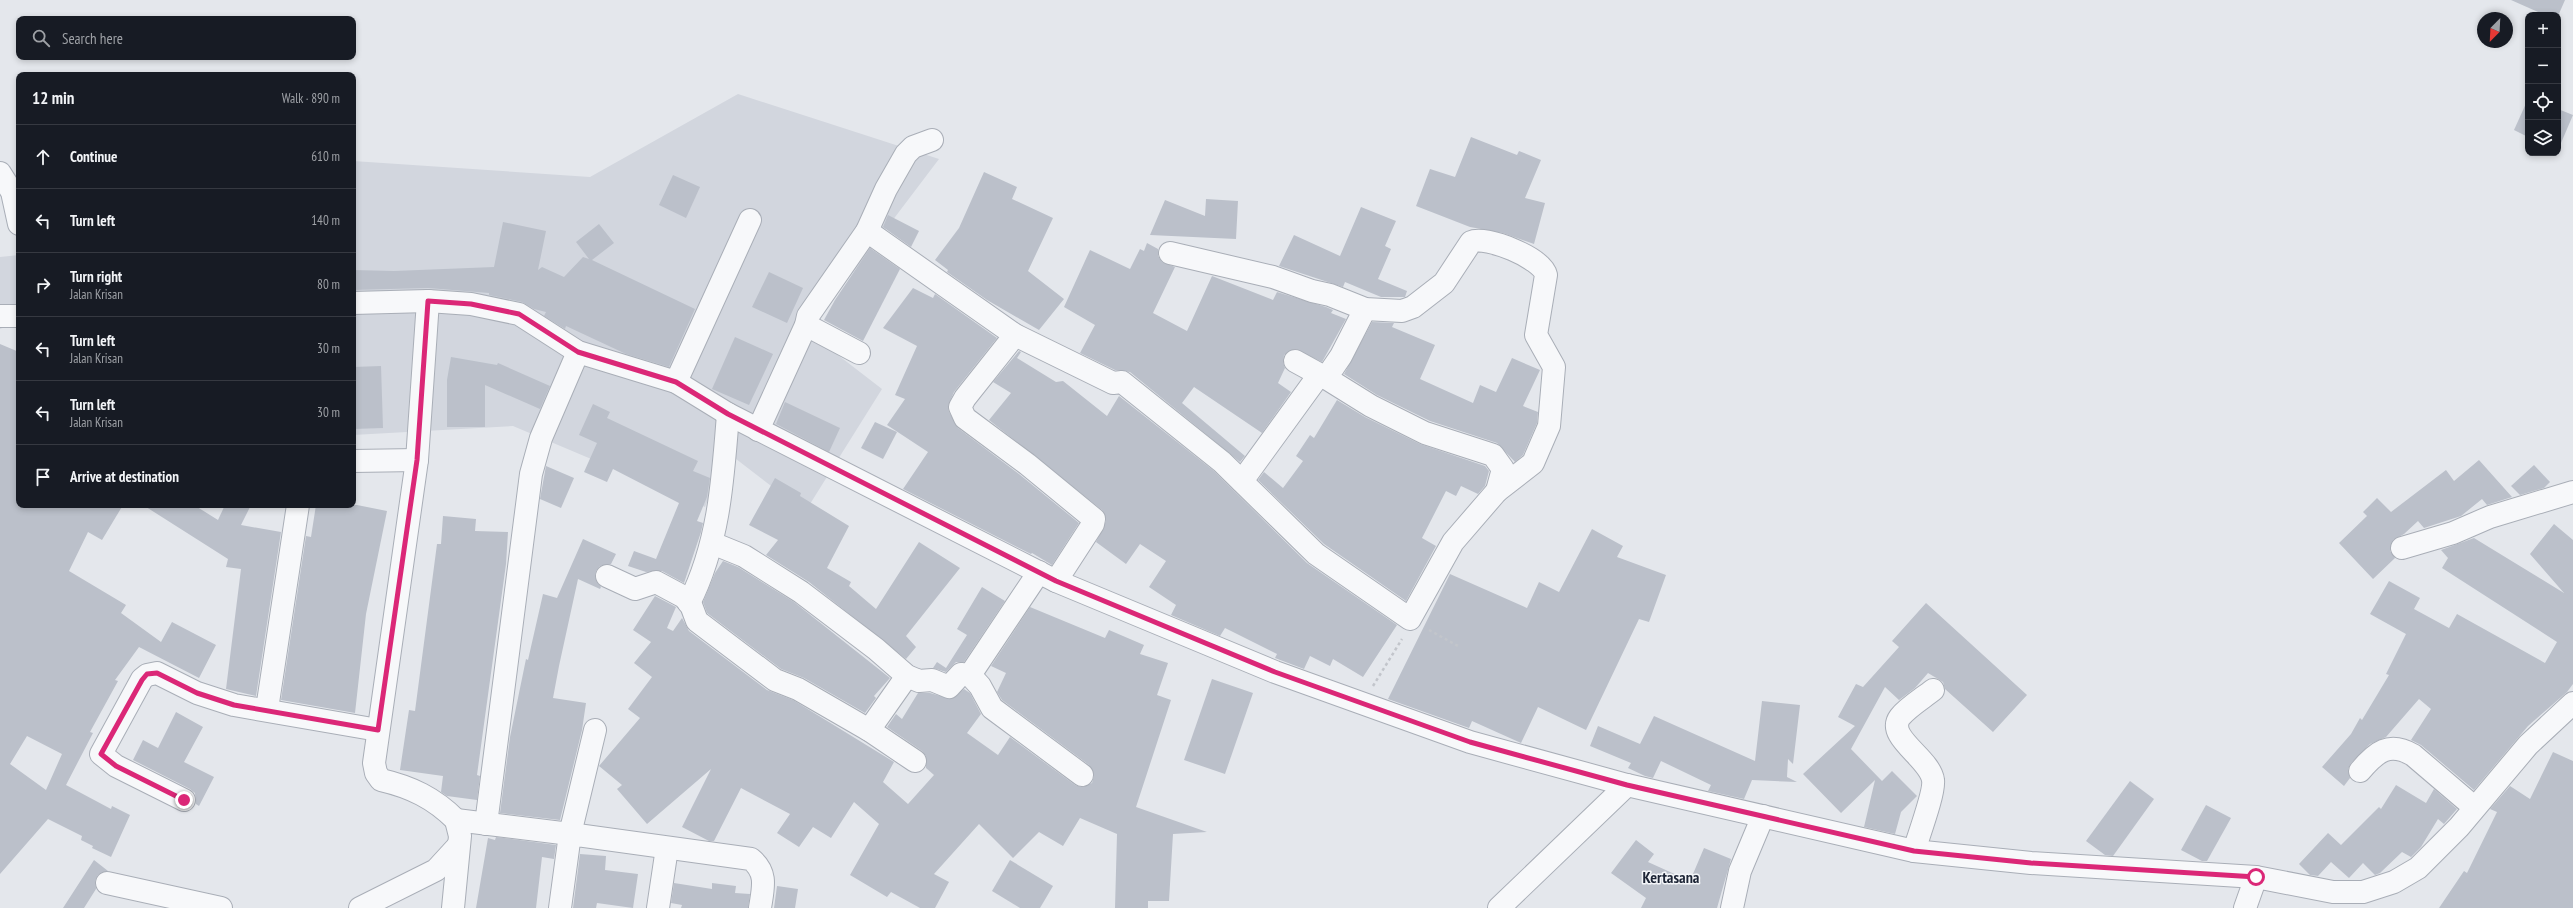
<!DOCTYPE html>
<meta charset="utf-8">
<style>
body{margin:0;font-family:"PT Sans Narrow",sans-serif;background:#20242c;color:#f1f3f6}
.controls{position:absolute;right:12px;top:12px;display:grid;overflow:hidden;border-radius:8px;box-shadow:0 2px 6px #0003}
.controls button{width:36px;height:36px;display:grid;place-items:center;padding:0;border:0;border-bottom:1px solid #363941;background:#171b24;color:#f1f3f6;font:20px sans-serif}
.compass{position:absolute;left:2477px;top:12px;width:36px;height:36px;border-radius:50%;background:#171b24;box-shadow:0 2px 6px #0003;rotate:204deg}
.stop{position:absolute;width:12px;height:12px;margin:-9px;border:3px solid #db2777;border-radius:50%;background:#fff}
.stop.end{background:#db2777;border-color:#fff;box-shadow:0 1px 4px #0008}
.list{margin:0;padding:0;list-style:none}
h2{display:flex;justify-content:space-between;align-items:center;height:52px;margin:0;padding:0 16px;font-size:17px}
h2 small{font-size:13px;font-weight:400;color:#9ea1a6}
.list li{display:grid;grid-template-columns:26px 1fr auto;gap:12px;align-items:center;box-sizing:border-box;height:64px;padding:0 16px;border-top:1px solid #363941}
.list b{display:block;font-size:15px;white-space:nowrap}
.list p{margin:0;font-size:13px;white-space:nowrap;color:#9ea1a6}
.list em{font-size:13px;font-style:normal;color:#9ea1a6}
.icon{flex:none;width:22px;height:22px;fill:none;stroke:currentColor;stroke-width:2;stroke-linecap:round;stroke-linejoin:round}
.map{position:relative;flex:none;width:2573px;height:908px;overflow:hidden}
.search{position:absolute;background:#171b24;box-shadow:0 2px 6px #0003;left:16px;top:16px;width:340px;height:44px;display:flex;align-items:center;gap:10px;box-sizing:border-box;padding:0 14px;border-radius:8px;color:#9ea1a6;font-size:15px}
.panel{position:absolute;background:#171b24;box-shadow:0 2px 6px #0003;left:16px;top:72px;width:340px;height:436px;border-radius:8px}
.map>svg:first-child{display:block}
.built{fill:#d2d6de}
.building{fill:#bbc0ca;fill-rule:evenodd}
.lines{fill:none;stroke-linecap:round;stroke-linejoin:round}
.minor-casing{stroke:#a9aeb7;stroke-width:24}
.path{stroke:#c2c5cb;stroke-width:2.5;stroke-dasharray:3 3;stroke-linecap:butt}
.minor{stroke:#f7f8fa;stroke-width:22}
.route{stroke:#db2777;stroke-width:5}
.labels{text-anchor:middle;dominant-baseline:central;stroke-width:3;stroke-linejoin:round;paint-order:stroke}
.quarter-label{font-size:16px;font-weight:bold;fill:#1d2536;stroke:#f4f6f9}
</style>
<div class="map">
<svg width="2573" height="908" viewBox="0 0 2573 908">
<rect width="100%" height="100%" fill="#e4e7ec"/>
<g class="built">
<path d="M 738,94 L 939,159 L 808,332 L 882,389 L 805,512 L 727,452 L 705,507 L 513,426 L 353,435 L 353,161 L 590,177 Z"/>
<path d="M 19,255 L 19,321 L 0,329 L 0,257 Z"/>
</g>
<g class="building">
<path d="M 2511,0 L 2565,0 L 2558,16 L 2545,15 Z"/>
<path d="M 2528,99 L 2528,137 L 2514,130 Z"/>
<path d="M 2558,109 L 2573,115 L 2558,150 Z"/>
<path d="M 1471,137 L 1517,155 L 1519,151 L 1541,160 L 1525,198 L 1545,203 L 1534,244 L 1503,233 L 1470,227 L 1416,206 L 1430,169 L 1455,177 Z"/>
<path d="M 984,172 L 1017,187 L 1012,199 L 1053,218 L 1028,271 L 1064,299 L 1039,330 L 987,300 L 947,272 L 948,270 L 935,260 L 959,228 Z"/>
<path d="M 673,175 L 700,187 L 686,218 L 659,205 Z"/>
<path d="M 1206,199 L 1238,201 L 1236,239 L 1150,235 L 1165,200 L 1205,216 Z"/>
<path d="M 1361,207 L 1396,221 L 1385,246 L 1391,249 L 1378,279 L 1407,291 L 1405,297 L 1381,297 L 1345,282 L 1343,287 L 1279,266 L 1294,235 L 1340,256 Z"/>
<path d="M 888,215 L 919,231 L 911,247 L 883,227 Z"/>
<path d="M 503,222 L 546,231 L 538,270 L 542,267 L 564,277 L 583,257 L 589,259 L 576,242 L 599,224 L 614,243 L 592,260 L 695,309 L 669,367 L 626,354 L 566,326 L 565,329 L 544,316 L 546,312 L 534,309 L 522,302 L 489,295 L 489,293 L 428,288 L 353,290 L 353,270 L 394,271 L 494,267 Z"/>
<path d="M 1147,243 L 1158,249 L 1158,256 L 1162,262 L 1175,267 L 1153,313 L 1187,331 L 1212,276 L 1273,300 L 1277,292 L 1326,307 L 1333,310 L 1331,313 L 1346,319 L 1322,362 L 1295,349 L 1284,355 L 1283,362 L 1285,368 L 1278,383 L 1291,392 L 1262,433 L 1194,387 L 1182,403 L 1245,456 L 1240,462 L 1130,372 L 1115,370 L 1080,353 L 1095,325 L 1064,307 L 1090,250 L 1130,269 L 1140,249 L 1144,251 Z"/>
<path d="M 870,248 L 900,269 L 863,341 L 824,320 L 835,300 Z"/>
<path d="M 769,272 L 803,288 L 787,323 L 752,307 Z"/>
<path d="M 913,288 L 933,298 L 935,294 L 997,338 L 954,392 L 948,406 L 949,412 L 958,428 L 1019,474 L 1079,523 L 1052,565 L 1032,553 L 1031,554 L 903,489 L 928,452 L 887,425 L 905,399 L 895,395 L 917,346 L 883,328 Z"/>
<path d="M 1372,322 L 1394,323 L 1392,327 L 1435,345 L 1420,379 L 1473,403 L 1480,385 L 1496,392 L 1512,358 L 1540,370 L 1523,406 L 1538,412 L 1537,423 L 1523,455 L 1515,462 L 1497,443 L 1430,421 L 1377,395 L 1344,374 Z"/>
<path d="M 735,337 L 773,354 L 749,405 L 712,389 Z"/>
<path d="M 0,344 L 19,352 L 19,505 L 123,505 L 102,540 L 88,532 L 69,571 L 126,605 L 121,613 L 161,642 L 172,622 L 216,645 L 199,678 L 139,647 L 115,680 L 118,681 L 90,732 L 93,733 L 66,785 L 111,809 L 112,806 L 130,815 L 111,857 L 92,848 L 93,846 L 81,840 L 82,836 L 48,819 L 0,874 ZM 27,736 L 62,754 L 46,790 L 10,764 Z"/>
<path d="M 1019,351 L 1021,352 L 1017,358 L 1056,382 L 1063,381 L 1107,416 L 1119,396 L 1214,471 L 1307,563 L 1397,625 L 1363,677 L 1333,659 L 1330,666 L 1310,656 L 1304,669 L 1275,658 L 1277,654 L 1225,628 L 1220,636 L 1171,615 L 1176,605 L 1149,587 L 1166,561 L 1140,544 L 1126,564 L 1096,542 L 1106,521 L 1102,510 L 989,420 L 1011,393 L 993,382 Z"/>
<path d="M 451,357 L 497,365 L 498,363 L 550,386 L 540,409 L 485,385 L 485,427 L 447,427 L 447,380 Z"/>
<path d="M 381,366 L 383,428 L 353,429 L 353,367 Z"/>
<path d="M 1337,400 L 1365,417 L 1420,444 L 1485,466 L 1489,471 L 1485,486 L 1478,494 L 1461,486 L 1456,496 L 1446,491 L 1422,538 L 1436,546 L 1406,601 L 1324,544 L 1258,480 L 1264,472 L 1283,488 L 1303,461 L 1296,456 L 1310,435 L 1314,438 Z"/>
<path d="M 785,402 L 840,428 L 829,452 L 776,424 Z"/>
<path d="M 593,404 L 610,412 L 607,418 L 698,461 L 693,471 L 710,478 L 707,497 L 697,521 L 703,523 L 701,532 L 684,583 L 662,571 L 646,572 L 628,566 L 634,551 L 656,559 L 679,503 L 613,469 L 607,482 L 584,472 L 597,443 L 579,435 Z"/>
<path d="M 875,422 L 897,432 L 883,459 L 861,448 Z"/>
<path d="M 2479,460 L 2512,497 L 2487,505 L 2482,499 L 2461,516 L 2424,528 L 2418,521 L 2404,534 L 2393,540 L 2390,551 L 2395,558 L 2373,579 L 2339,543 L 2367,516 L 2363,512 L 2377,498 L 2391,512 L 2446,470 L 2454,481 Z"/>
<path d="M 2534,465 L 2550,482 L 2544,488 L 2520,495 L 2511,486 Z"/>
<path d="M 546,466 L 574,478 L 561,508 L 540,499 Z"/>
<path d="M 775,478 L 801,493 L 800,496 L 849,526 L 827,568 L 851,582 L 849,586 L 876,609 L 919,542 L 960,568 L 906,636 L 916,647 L 906,659 L 809,582 L 766,555 L 778,540 L 749,525 Z"/>
<path d="M 143,505 L 194,505 L 218,520 L 225,505 L 251,505 L 241,525 L 281,532 L 256,696 L 226,689 L 241,569 L 226,567 L 228,559 Z"/>
<path d="M 316,505 L 357,505 L 387,511 L 366,614 L 355,713 L 281,700 L 306,536 L 311,537 Z"/>
<path d="M 443,516 L 476,519 L 475,531 L 508,532 L 506,564 L 477,775 L 480,776 L 477,800 L 447,796 L 441,792 L 443,776 L 400,770 L 409,710 L 415,711 L 437,544 L 441,544 Z"/>
<path d="M 2554,524 L 2573,540 L 2573,684 L 2567,692 L 2528,726 L 2474,790 L 2421,745 L 2411,740 L 2431,709 L 2419,699 L 2386,737 L 2370,744 L 2351,763 L 2348,769 L 2350,778 L 2344,786 L 2322,767 L 2351,734 L 2360,718 L 2362,720 L 2389,675 L 2386,674 L 2406,634 L 2370,614 L 2389,581 L 2420,598 L 2414,609 L 2449,628 L 2457,614 L 2545,663 L 2557,642 L 2442,568 L 2448,558 L 2441,550 L 2474,538 L 2564,593 L 2530,554 Z"/>
<path d="M 1592,529 L 1623,546 L 1617,557 L 1666,575 L 1649,622 L 1639,619 L 1586,730 L 1538,707 L 1521,743 L 1472,721 L 1469,728 L 1388,699 L 1450,574 L 1527,608 L 1539,582 L 1559,592 Z"/>
<path d="M 583,539 L 616,554 L 611,564 L 600,566 L 596,571 L 595,577 L 601,587 L 600,589 L 578,579 L 559,666 L 553,698 L 586,703 L 582,730 L 560,820 L 500,813 L 510,737 L 526,659 L 528,660 L 543,594 L 557,598 Z"/>
<path d="M 723,561 L 738,567 L 794,602 L 890,678 L 874,696 L 876,698 L 865,713 L 804,678 L 781,669 L 707,613 L 703,602 L 715,573 Z"/>
<path d="M 982,587 L 1005,601 L 964,662 L 956,662 L 946,672 L 933,668 L 937,662 L 946,668 L 967,635 L 957,629 Z"/>
<path d="M 655,596 L 676,607 L 667,628 L 673,631 L 682,618 L 689,631 L 767,690 L 793,700 L 894,762 L 883,782 L 908,804 L 934,775 L 926,768 L 926,756 L 922,751 L 887,727 L 896,714 L 902,719 L 918,693 L 930,693 L 951,699 L 964,689 L 970,693 L 981,714 L 967,733 L 998,755 L 1010,737 L 1075,785 L 1081,787 L 1092,783 L 1094,776 L 1089,765 L 1002,700 L 997,692 L 1006,673 L 991,666 L 1030,607 L 1105,638 L 1109,630 L 1144,645 L 1140,654 L 1168,663 L 1157,695 L 1171,700 L 1136,807 L 1207,832 L 1173,834 L 1169,901 L 1148,901 L 1148,908 L 1115,908 L 1117,834 L 1080,818 L 1063,846 L 1039,832 L 1013,858 L 979,824 L 934,874 L 949,882 L 935,908 L 920,908 L 891,892 L 887,897 L 850,875 L 879,824 L 854,802 L 831,838 L 813,827 L 799,847 L 777,833 L 790,814 L 741,788 L 714,841 L 709,841 L 682,827 L 711,769 L 647,824 L 617,789 L 622,785 L 599,766 L 640,718 L 628,709 L 652,677 L 634,663 L 651,642 L 633,630 Z"/>
<path d="M 1926,603 L 2027,695 L 1993,732 L 1945,689 L 1943,682 L 1928,673 L 1915,688 L 1899,700 L 1885,687 L 1851,749 L 1882,781 L 1892,771 L 1917,796 L 1901,812 L 1895,834 L 1864,827 L 1875,780 L 1841,813 L 1803,774 L 1855,726 L 1838,717 L 1856,684 L 1863,687 L 1899,647 L 1892,641 Z"/>
<path d="M 1212,679 L 1253,693 L 1225,774 L 1184,760 Z"/>
<path d="M 1762,701 L 1800,705 L 1793,764 L 1788,759 L 1787,777 L 1797,782 L 1752,780 L 1744,799 L 1708,791 L 1711,785 L 1661,761 L 1653,778 L 1645,776 L 1628,768 L 1631,763 L 1590,746 L 1598,726 L 1640,744 L 1654,716 L 1755,761 Z"/>
<path d="M 176,712 L 203,727 L 184,762 L 214,777 L 199,806 L 196,804 L 195,793 L 190,789 L 133,760 L 143,740 L 158,748 Z"/>
<path d="M 2553,752 L 2573,761 L 2573,908 L 2439,908 L 2464,871 L 2467,873 L 2497,812 L 2490,809 L 2510,786 L 2530,799 Z"/>
<path d="M 2130,781 L 2154,799 L 2113,856 L 2105,855 L 2086,841 Z"/>
<path d="M 2396,785 L 2426,803 L 2434,789 L 2457,809 L 2444,824 L 2438,819 L 2421,847 L 2411,857 L 2402,852 L 2380,873 L 2375,875 L 2363,863 L 2349,878 L 2331,862 L 2318,876 L 2310,875 L 2299,864 L 2328,833 L 2341,845 L 2379,807 L 2381,809 Z"/>
<path d="M 2206,805 L 2231,818 L 2207,861 L 2202,861 L 2181,850 Z"/>
<path d="M 496,837 L 556,845 L 554,859 L 542,857 L 536,908 L 476,908 L 488,838 L 495,840 Z"/>
<path d="M 1636,840 L 1654,854 L 1648,862 L 1690,881 L 1704,848 L 1731,859 L 1717,908 L 1641,908 L 1646,898 L 1611,873 Z"/>
<path d="M 580,854 L 606,856 L 605,870 L 638,874 L 633,908 L 597,903 L 596,908 L 573,908 Z"/>
<path d="M 94,860 L 108,871 L 98,875 L 95,881 L 96,889 L 84,908 L 63,908 Z"/>
<path d="M 1010,860 L 1053,886 L 1040,908 L 1020,908 L 992,891 Z"/>
<path d="M 674,883 L 712,889 L 712,883 L 736,886 L 735,893 L 750,894 L 748,908 L 681,908 L 682,905 L 671,903 Z"/>
<path d="M 777,886 L 798,889 L 795,908 L 774,908 Z"/>
</g>
<g class="lines">
<defs>
<g id="minor">
<path d="M 0,173 L 12,192 L 19,224"/>
<path d="M 867,231 L 1015,335 L 1113,383 L 1122,382 L 1222,462 L 1316,554 L 1410,619 L 1453,542 L 1497,491 L 1503,469 L 1493,455 L 1425,433 L 1371,406 L 1326,378 L 1341,356 L 1365,309"/>
<path d="M 1170,253 L 1273,277 L 1312,291 L 1330,295 L 1365,309 L 1402,311 L 1413,307 L 1444,283 L 1471,242 C 1486,235 1542,258 1546,275 L 1536,335 L 1554,367 L 1549,426 L 1533,463 L 1497,491"/>
<path d="M 428,301 L 417,460 L 374,763 L 376,773 L 381,780 C 411,787 434,798 456,820"/>
<path d="M 353,303 L 428,301 L 471,304 L 519,314 L 578,352 L 676,382 L 728,414 L 1056,581 L 1275,672 L 1470,742 L 1627,785 L 1914,851 L 2031,863 L 2256,877 L 2333,892 L 2363,892 L 2394,882 L 2418,868 L 2459,827 L 2528,745 L 2573,703"/>
<path d="M 0,316 L 19,316"/>
<path d="M 806,325 L 859,353"/>
<path d="M 1015,335 L 965,398 L 960,407 L 965,418 L 1027,464 L 1094,519 L 1093,524 L 1056,581"/>
<path d="M 1295,361 L 1326,378"/>
<path d="M 676,382 L 750,220"/>
<path d="M 758,430 L 806,325 L 808,316 L 867,231 L 886,189 L 906,154 L 913,147 L 932,140"/>
<path d="M 353,461 L 417,460"/>
<path d="M 1242,481 L 1319,375"/>
<path d="M 712,543 L 744,556 L 801,592 L 876,649 L 907,676 L 919,681 L 932,680 L 949,687 L 961,674 L 970,675 L 980,686 L 992,708 L 1082,775"/>
<path d="M 2402,548 L 2453,533 L 2490,517 L 2573,492"/>
<path d="M 607,576 L 635,589 L 656,582 L 684,597 L 691,605 L 697,621 L 775,680 L 798,689 L 869,730 L 915,761"/>
<path d="M 689,603 C 719,544 723,479 728,414"/>
<path d="M 970,675 L 1039,572"/>
<path d="M 267,709 L 298,505"/>
<path d="M 869,730 L 907,676"/>
<path d="M 2360,771 C 2376,752 2389,741 2413,755 L 2474,807"/>
<path d="M 184,800 L 116,766 L 101,754 L 142,679 L 147,675 L 157,673 L 197,693 L 234,705 L 378,730"/>
<path d="M 486,824 L 531,474 L 541,438 L 578,352"/>
<path d="M 1914,851 C 1918,837 1935,792 1933,780 C 1930,758 1885,737 1900,717 C 1908,707 1923,698 1933,690"/>
<path d="M 107,883 L 221,908"/>
<path d="M 360,908 L 436,870 L 458,846"/>
<path d="M 453,908 L 460,836 L 456,820 L 570,834 L 595,730"/>
<path d="M 560,908 L 570,834 L 751,859 C 768,873 763,888 760,908"/>
<path d="M 658,908 L 667,848"/>
<path d="M 1499,908 L 1627,785"/>
<path d="M 1732,908 L 1740,871 L 1763,816"/>
<path d="M 2245,908 L 2256,877"/>
</g>
</defs>
<use href="#minor" class="minor-casing"/>
<g class="path">
<path d="M 1429,630 L 1458,646"/>
<path d="M 1373,686 L 1402,639"/>
</g>
<use href="#minor" class="minor"/>
</g>
<g class="lines">
<path class="route" d="M 184,800 L 116,766 L 101,754 L 142,680 L 147,674 L 157,673 L 197,693 L 234,705 L 378,730 L 417,460 L 428,301 L 471,304 L 519,314 L 578,352 L 676,382 L 728,414 L 1056,581 L 1275,672 L 1470,742 L 1627,785 L 1914,851 L 2031,863 L 2256,877"/>
</g>
<g class="labels">
<g class="quarter-label">
<text x="1671" y="877">Kertasana</text>
</g>
</g>
</svg>
<div class="controls">
<button>+</button>
<button>−</button>
<button><svg class="icon" aria-label="locate" viewBox="0 0 24 24"><circle cx="12" cy="12" r="6"/><path d="M12 2v4M12 18v4M2 12h4M18 12h4"/></svg></button>
<button><svg class="icon" aria-label="layers" viewBox="0 0 24 24"><path d="M12 4l9 5-9 5-9-5zM3 14l9 5 9-5"/></svg></button>
</div>
<svg class="compass" viewBox="-18 -18 36 36"><path d="M0-13l5 13h-10z" fill="#e53935"/><path d="M0 13l5-13h-10z" fill="#9ea1a6"/></svg>
<div class="stop" style="left:2256px;top:877px"></div>
<div class="stop end" style="left:184px;top:800px"></div>
<div class="search"><svg class="icon" aria-label="search" viewBox="0 0 24 24"><circle cx="10" cy="10" r="6"/><path d="M15 15l6 6"/></svg>Search here</div>
<section class="panel">
<h2>12 min<small>Walk · 890 m</small></h2>
<ul class="list">
<li><svg class="icon" aria-label="ahead" viewBox="0 0 24 24"><path d="M12 20V5M6 11l6-6 6 6"/></svg><div><b>Continue</b></div><em>610 m</em></li>
<li><svg class="icon" aria-label="left" viewBox="0 0 24 24"><path d="M17 20v-9H6M10 6l-5 5 5 5"/></svg><div><b>Turn left</b></div><em>140 m</em></li>
<li><svg class="icon" aria-label="right" viewBox="0 0 24 24"><path d="M7 20v-9h11M14 6l5 5-5 5"/></svg><div><b>Turn right</b><p>Jalan Krisan</p></div><em>80 m</em></li>
<li><svg class="icon" aria-label="left" viewBox="0 0 24 24"><path d="M17 20v-9H6M10 6l-5 5 5 5"/></svg><div><b>Turn left</b><p>Jalan Krisan</p></div><em>30 m</em></li>
<li><svg class="icon" aria-label="left" viewBox="0 0 24 24"><path d="M17 20v-9H6M10 6l-5 5 5 5"/></svg><div><b>Turn left</b><p>Jalan Krisan</p></div><em>30 m</em></li>
<li><svg class="icon" aria-label="arrive" viewBox="0 0 24 24"><path d="M6 21V4h12l-3 4 3 4H6"/></svg><div><b>Arrive at destination</b></div></li>
</ul>
</section>
</div>
